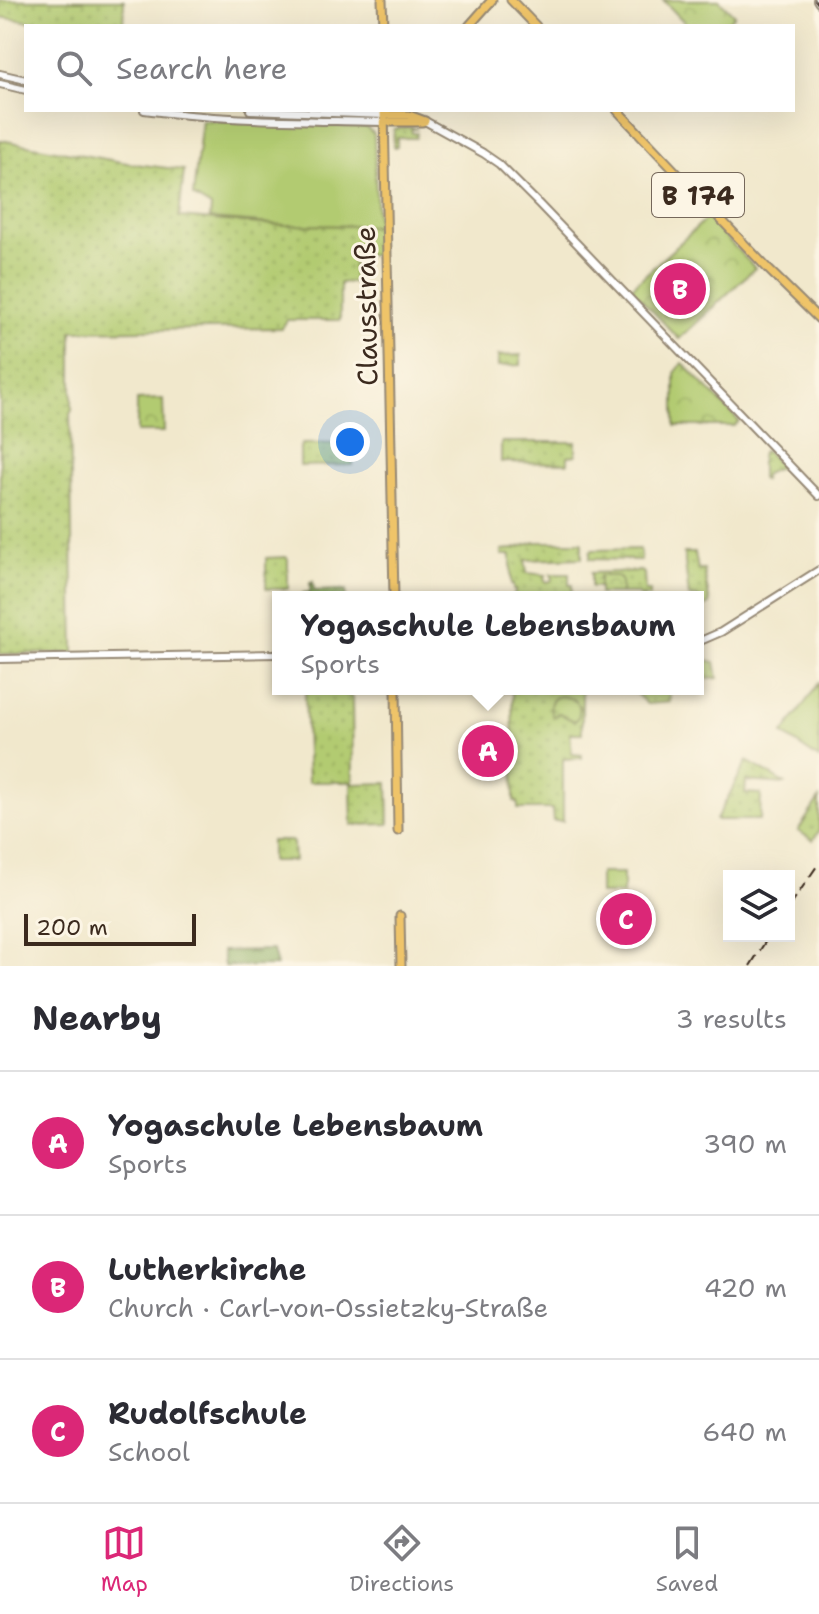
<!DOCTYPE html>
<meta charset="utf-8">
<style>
body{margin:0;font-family:"Shantell Sans",sans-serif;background:#f7f7f7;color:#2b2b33}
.controls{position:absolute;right:24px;bottom:24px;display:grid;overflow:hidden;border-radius:0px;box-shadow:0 8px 32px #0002}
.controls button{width:72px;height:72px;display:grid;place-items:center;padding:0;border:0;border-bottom:2px solid #e1e1e2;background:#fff;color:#2b2b33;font:40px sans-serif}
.scale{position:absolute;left:24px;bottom:20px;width:172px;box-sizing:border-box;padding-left:8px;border:4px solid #3b2a1e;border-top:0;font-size:22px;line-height:28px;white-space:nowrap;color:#3b2a1e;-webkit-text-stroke:6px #fcf5e5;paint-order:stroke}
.you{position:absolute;left:350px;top:442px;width:28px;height:28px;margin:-20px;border:6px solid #fff;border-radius:50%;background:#1a73e8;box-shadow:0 0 0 12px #1a73e833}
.badge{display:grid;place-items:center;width:52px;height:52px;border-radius:50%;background:#db2777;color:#fff;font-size:26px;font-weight:700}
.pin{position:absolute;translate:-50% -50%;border:4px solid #fff;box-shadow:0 2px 8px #0006}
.popup{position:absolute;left:272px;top:591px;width:432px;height:104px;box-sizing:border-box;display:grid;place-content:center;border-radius:0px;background:#fff;filter:drop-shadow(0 2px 6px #0005);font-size:26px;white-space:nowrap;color:#7c7c81}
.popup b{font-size:30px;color:#2b2b33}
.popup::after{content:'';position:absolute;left:50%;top:100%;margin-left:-16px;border:16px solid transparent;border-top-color:#fff}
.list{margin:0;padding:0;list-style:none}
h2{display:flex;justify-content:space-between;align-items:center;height:104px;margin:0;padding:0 32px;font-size:34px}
h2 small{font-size:26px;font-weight:400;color:#7c7c81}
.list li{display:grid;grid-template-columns:52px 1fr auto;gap:24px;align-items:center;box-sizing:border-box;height:144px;padding:0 32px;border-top:2px solid #e1e1e2}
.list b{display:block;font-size:30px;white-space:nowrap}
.list p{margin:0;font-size:26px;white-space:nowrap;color:#7c7c81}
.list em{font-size:26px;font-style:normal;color:#7c7c81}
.icon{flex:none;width:44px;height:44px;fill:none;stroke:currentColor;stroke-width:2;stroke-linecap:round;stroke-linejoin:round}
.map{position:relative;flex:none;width:819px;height:966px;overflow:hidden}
.search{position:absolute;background:#fff;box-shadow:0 8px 32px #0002;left:24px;right:24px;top:24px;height:88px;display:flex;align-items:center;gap:20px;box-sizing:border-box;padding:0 28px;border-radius:0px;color:#7c7c81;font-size:30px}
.sheet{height:536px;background:#fff}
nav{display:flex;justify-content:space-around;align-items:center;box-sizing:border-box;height:112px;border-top:2px solid #e1e1e2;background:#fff;font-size:22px;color:#7c7c81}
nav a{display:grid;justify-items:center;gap:4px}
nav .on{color:#db2777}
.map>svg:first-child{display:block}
.grass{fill:url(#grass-dots);stroke:#767a48;stroke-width:2}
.forest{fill:url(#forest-firs);stroke:#646c40;stroke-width:2}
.park{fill:url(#park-crowns);stroke:#767a48;stroke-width:2}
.pitch{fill:#b2cb71;stroke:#767a48;stroke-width:2}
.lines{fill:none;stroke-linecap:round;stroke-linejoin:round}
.minor-casing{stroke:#968975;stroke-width:10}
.major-casing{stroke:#968975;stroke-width:11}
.minor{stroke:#fff;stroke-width:6}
.major{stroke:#efc469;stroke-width:7}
.tram{stroke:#3b2a1e;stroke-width:2}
.rail{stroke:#3b2a1e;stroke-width:2;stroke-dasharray:12 6;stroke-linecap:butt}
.labels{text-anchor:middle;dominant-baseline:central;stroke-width:6;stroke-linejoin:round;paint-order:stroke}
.shield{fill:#fcf5e5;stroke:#75675a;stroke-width:2}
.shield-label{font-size:26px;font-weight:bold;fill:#3b2a1e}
.street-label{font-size:28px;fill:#3b2a1e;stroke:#fcf5e5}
</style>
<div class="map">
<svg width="819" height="966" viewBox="0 0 819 966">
<defs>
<pattern id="grass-dots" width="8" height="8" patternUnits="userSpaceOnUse" patternTransform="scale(2)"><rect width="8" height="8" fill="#b2cb71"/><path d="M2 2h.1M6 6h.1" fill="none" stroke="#9aae61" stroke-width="1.8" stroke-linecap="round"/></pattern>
<pattern id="forest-firs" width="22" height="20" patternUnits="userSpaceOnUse" patternTransform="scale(2)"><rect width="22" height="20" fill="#8daf63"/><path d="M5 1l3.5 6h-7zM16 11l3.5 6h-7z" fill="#748f51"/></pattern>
<pattern id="park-crowns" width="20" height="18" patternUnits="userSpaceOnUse" patternTransform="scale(2)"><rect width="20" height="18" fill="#b2cb71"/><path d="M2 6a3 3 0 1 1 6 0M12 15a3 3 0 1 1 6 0" fill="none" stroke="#9aae61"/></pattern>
</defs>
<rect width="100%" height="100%" fill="#fcf5e5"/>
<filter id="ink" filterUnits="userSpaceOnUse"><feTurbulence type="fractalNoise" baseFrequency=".0125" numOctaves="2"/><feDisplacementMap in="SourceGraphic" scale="16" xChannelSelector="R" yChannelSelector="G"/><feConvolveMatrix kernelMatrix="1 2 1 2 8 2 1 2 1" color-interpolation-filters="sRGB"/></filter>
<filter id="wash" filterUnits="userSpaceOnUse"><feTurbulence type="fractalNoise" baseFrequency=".006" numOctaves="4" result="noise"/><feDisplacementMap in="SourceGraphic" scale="32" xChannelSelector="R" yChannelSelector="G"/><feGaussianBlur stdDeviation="1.8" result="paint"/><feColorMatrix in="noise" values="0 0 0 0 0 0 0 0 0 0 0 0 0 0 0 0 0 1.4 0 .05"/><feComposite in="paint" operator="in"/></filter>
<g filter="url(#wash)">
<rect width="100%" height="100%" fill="#f1e8cc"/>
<g class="grass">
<path d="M 0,0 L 124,0 L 123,26 L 44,24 L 0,17 Z"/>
<path d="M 411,127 L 418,129 L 411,129 L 412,133 L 417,133 L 416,138 L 397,138 L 397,147 L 393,147 L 394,129 Z"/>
<path d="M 0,140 L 127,163 L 184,170 L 179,217 L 261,224 L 377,226 L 378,255 L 353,256 L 354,282 L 340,283 L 340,320 L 287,320 L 282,328 L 72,331 L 72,409 L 70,414 L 74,653 L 0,654 Z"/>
<path d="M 521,355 L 521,365 L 498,366 L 498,356 Z"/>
<path d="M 502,442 L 576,442 L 576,455 L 568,456 L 568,463 L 501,462 L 501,444 Z"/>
<path d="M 353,443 L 353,465 L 300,466 L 300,447 L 302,444 Z"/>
<path d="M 763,451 L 768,453 L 781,467 L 765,474 L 763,480 L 761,479 L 761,455 Z"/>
<path d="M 535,542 L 582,542 L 582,558 L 525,560 L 527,573 L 546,575 L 544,578 L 546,582 L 551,581 L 553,578 L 551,574 L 569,574 L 569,585 L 572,585 L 572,597 L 513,597 L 516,590 L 513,590 L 513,585 L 511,585 L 511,555 L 502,555 L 502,550 L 514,549 Z"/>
<path d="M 640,549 L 641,560 L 590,559 L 590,552 L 592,550 Z"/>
<path d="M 684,553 L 695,553 L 698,570 L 704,570 L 710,604 L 698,610 L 698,597 L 689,597 Z"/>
<path d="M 286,557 L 288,559 L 288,589 L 266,589 L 266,558 Z"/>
<path d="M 640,571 L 644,573 L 645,591 L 650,591 L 650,597 L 639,597 L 639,594 L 599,594 L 599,587 L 591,587 L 591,573 Z"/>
<path d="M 698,658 L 715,662 L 718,678 L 698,680 Z"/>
<path d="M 332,689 L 352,697 L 353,782 L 308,782 L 305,690 Z"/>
<path d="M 503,689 L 582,689 L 582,733 L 570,733 L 572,754 L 582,755 L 582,758 L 563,759 L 563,821 L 553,821 L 552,809 L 518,809 L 518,802 L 514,801 L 512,692 L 503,691 Z"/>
<path d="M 631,689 L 669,689 L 670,702 L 647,704 Z"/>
<path d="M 747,761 L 786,784 L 746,781 L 745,793 L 761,794 L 760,820 L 716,820 Z"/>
<path d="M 388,783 L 389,824 L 352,825 L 351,784 Z"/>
<path d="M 819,799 L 819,831 L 813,840 L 798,831 Z"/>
<path d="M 271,841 L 291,841 L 293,843 L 294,861 L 271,861 Z"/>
</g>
<g class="forest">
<path d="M 310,581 L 311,584 L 313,582 L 314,591 L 346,590 L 346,597 L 303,597 L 303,593 L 310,592 Z"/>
<path d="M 273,950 L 277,966 L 224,966 L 222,951 Z"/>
</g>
<g class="park">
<path d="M 663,0 L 719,0 L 734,15 L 723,26 L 688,26 Z"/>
<path d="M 707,218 L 755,268 L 679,339 L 631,288 Z"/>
<path d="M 683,363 L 739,421 L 734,426 L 675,426 L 675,373 Z"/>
<path d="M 163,399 L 164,432 L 137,432 L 137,400 Z"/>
<path d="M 599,576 L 617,576 L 621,580 L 621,594 L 599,594 Z"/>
<path d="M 559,696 C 573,697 585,703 577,719 L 574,721 L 559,713 L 553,717 C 549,707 548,700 559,696 Z"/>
</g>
<g class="pitch">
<path d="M 202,120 L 366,127 L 374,134 L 377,226 L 284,225 L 210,219 L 211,207 L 193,196 Z"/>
<path d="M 819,683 L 819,759 L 783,734 Z"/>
<rect x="600" y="873" width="23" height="21"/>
</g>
</g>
<g filter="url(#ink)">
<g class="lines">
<defs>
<g id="minor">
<path d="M 817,0 L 819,3"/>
<path d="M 0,74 L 26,80"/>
<path d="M 0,84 L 26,90"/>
<path d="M 144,110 C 223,121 305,120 385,122"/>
<path d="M 250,110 L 385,115"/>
<path d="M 425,121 L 483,153 L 499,164 L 539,204 L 819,496"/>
<path d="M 698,642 L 721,632 L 819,570"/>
<path d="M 0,659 L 278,654"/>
</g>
<g id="major">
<path d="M 382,0 L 383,26"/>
<path d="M 511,0 L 536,26"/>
<path d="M 469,26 L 492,0"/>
<path d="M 384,110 L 394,597"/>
<path d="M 617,110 L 768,269 L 819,319"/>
<path d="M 385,115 L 409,115 L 425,121"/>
<path d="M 385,122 L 422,122"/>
<path d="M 396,689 L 398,831"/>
<path d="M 400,916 L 401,966"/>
</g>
</defs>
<use href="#minor" class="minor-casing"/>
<use href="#major" class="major-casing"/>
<use href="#minor" class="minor"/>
<use href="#major" class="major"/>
<path class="tram" d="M 815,0 L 819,5"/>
<g class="rail">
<path d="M 789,907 L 819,863"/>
<path d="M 750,966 L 769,936"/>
</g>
</g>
</g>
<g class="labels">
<rect class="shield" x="652" y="173" width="92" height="44" rx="6"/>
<g class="shield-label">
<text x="698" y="195">B 174</text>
</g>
<g class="street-label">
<text transform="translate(366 306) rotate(-91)">Clausstraße</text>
</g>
</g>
</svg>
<div class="controls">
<button><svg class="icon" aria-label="layers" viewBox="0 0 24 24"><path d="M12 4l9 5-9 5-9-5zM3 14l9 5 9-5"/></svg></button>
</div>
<div class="scale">200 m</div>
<div class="you"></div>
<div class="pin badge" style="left:488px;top:751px">A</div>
<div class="popup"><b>Yogaschule Lebensbaum</b>Sports</div>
<div class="pin badge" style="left:680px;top:289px">B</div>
<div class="pin badge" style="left:626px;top:919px">C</div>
<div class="search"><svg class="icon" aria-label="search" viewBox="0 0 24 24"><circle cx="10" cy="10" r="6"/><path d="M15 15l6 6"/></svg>Search here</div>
</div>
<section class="sheet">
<h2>Nearby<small>3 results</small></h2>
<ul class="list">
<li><span class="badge">A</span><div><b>Yogaschule Lebensbaum</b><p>Sports</p></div><em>390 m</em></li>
<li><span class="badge">B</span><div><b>Lutherkirche</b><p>Church · Carl-von-Ossietzky-Straße</p></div><em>420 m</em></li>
<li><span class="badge">C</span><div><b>Rudolfschule</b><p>School</p></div><em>640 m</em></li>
</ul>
</section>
<nav>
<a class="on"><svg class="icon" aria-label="map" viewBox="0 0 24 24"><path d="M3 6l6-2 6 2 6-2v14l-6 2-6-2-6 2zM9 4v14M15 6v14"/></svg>Map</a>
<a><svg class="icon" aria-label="directions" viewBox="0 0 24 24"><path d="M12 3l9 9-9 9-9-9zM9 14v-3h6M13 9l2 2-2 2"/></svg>Directions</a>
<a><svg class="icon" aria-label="saved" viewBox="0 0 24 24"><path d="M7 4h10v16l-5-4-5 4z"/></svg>Saved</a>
</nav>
